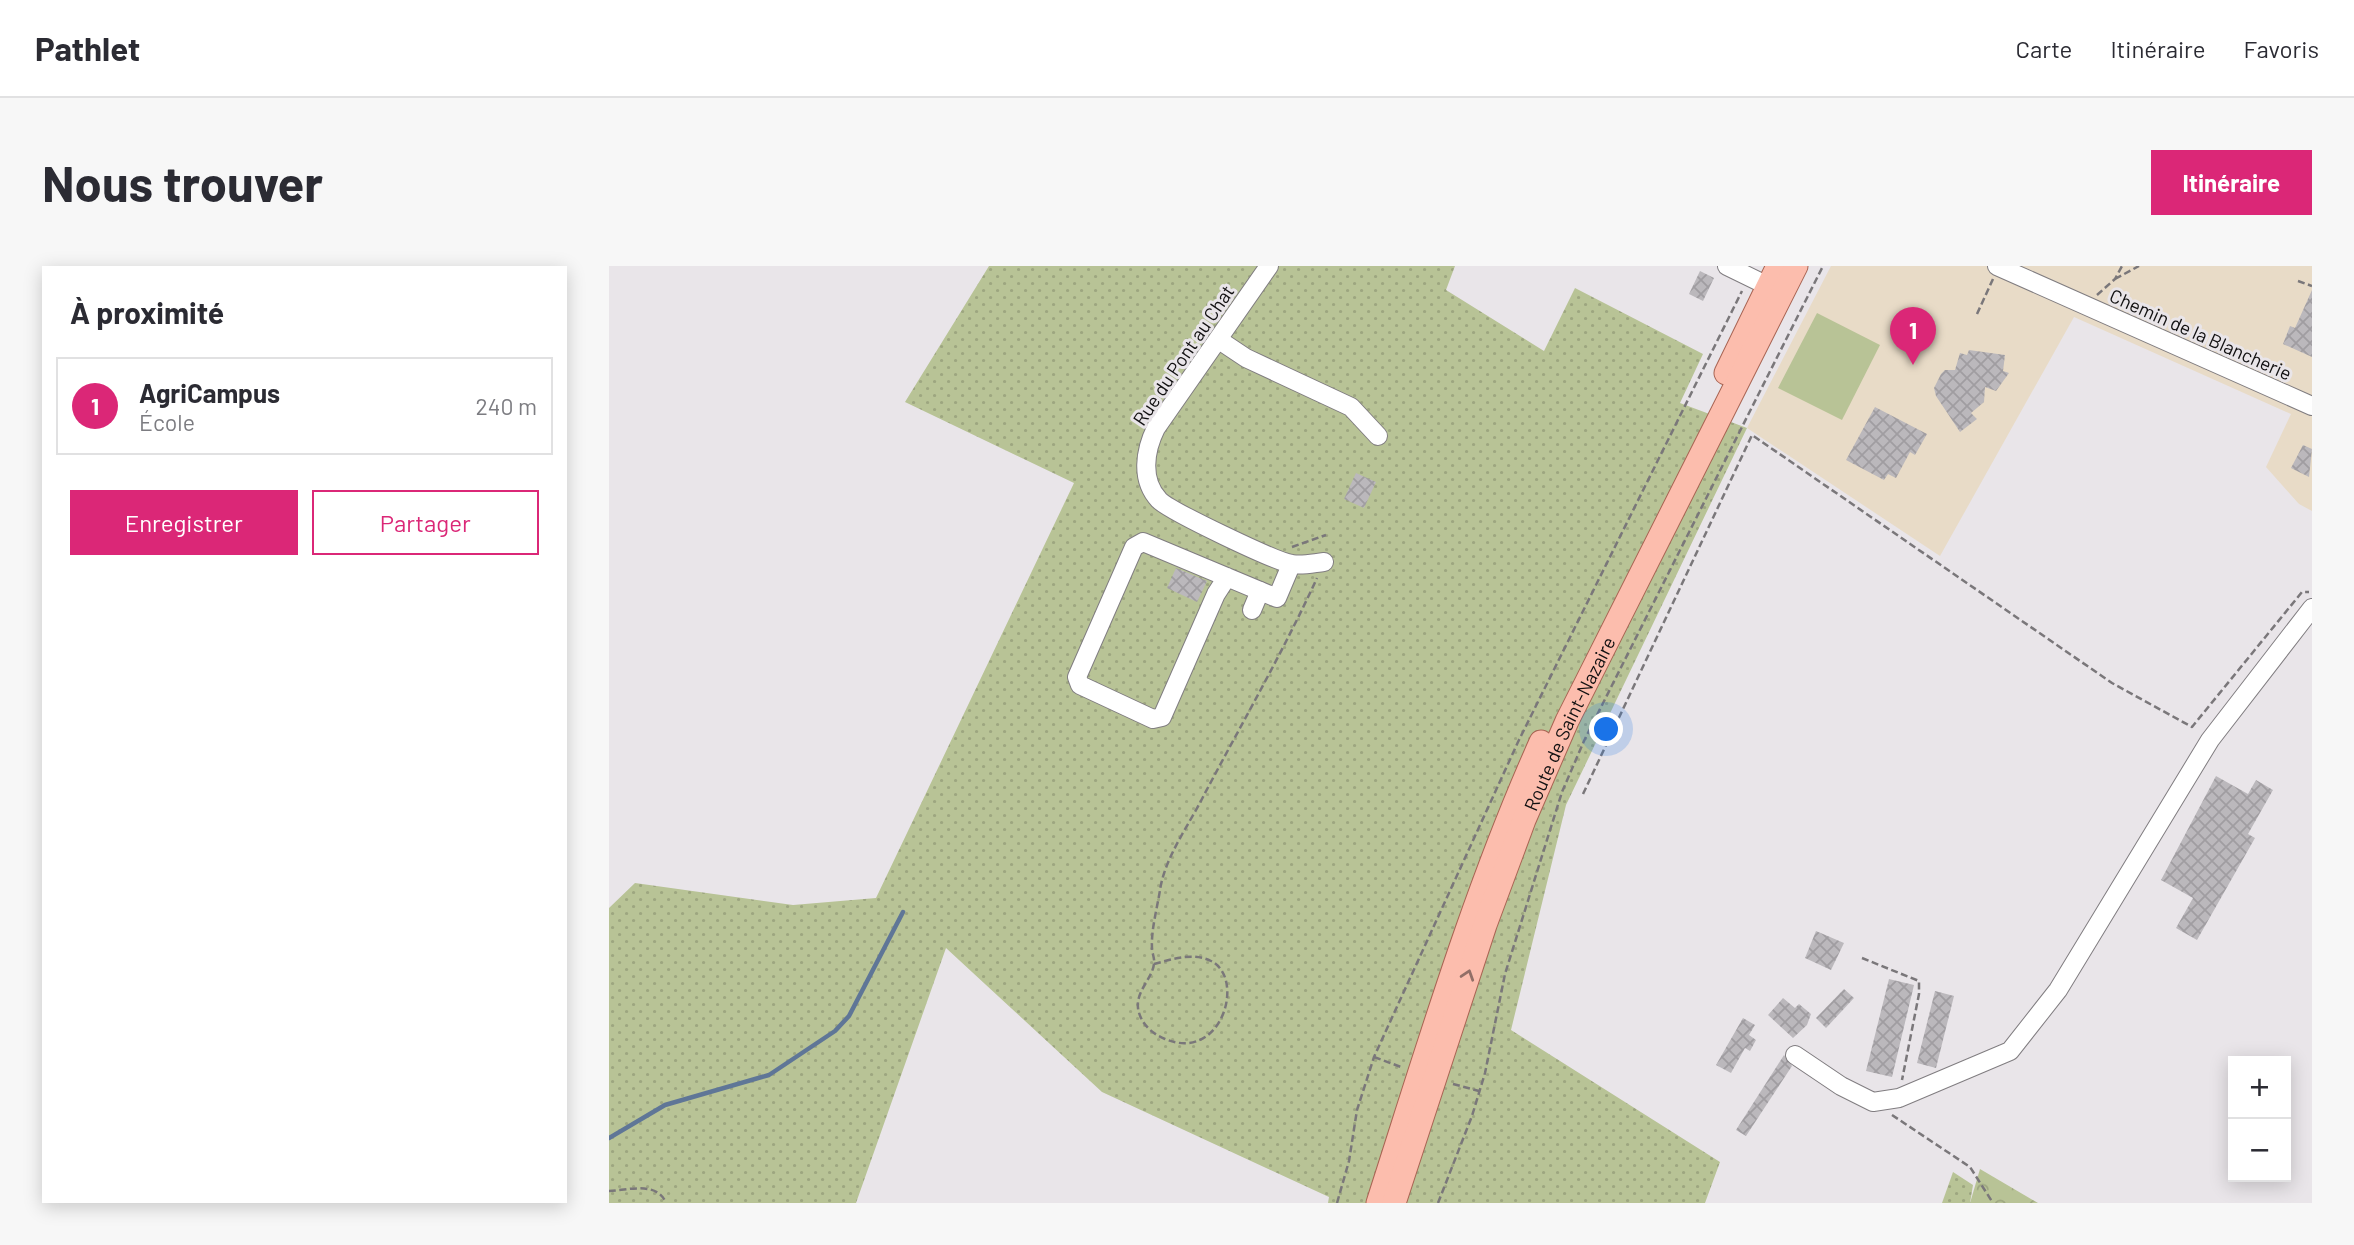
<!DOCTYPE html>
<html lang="fr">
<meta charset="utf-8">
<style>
body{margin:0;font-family:Barlow,sans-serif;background:#f7f7f7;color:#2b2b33}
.controls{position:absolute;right:21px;bottom:21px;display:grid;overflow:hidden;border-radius:0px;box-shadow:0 4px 18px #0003}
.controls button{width:63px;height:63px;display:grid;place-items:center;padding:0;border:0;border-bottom:2px solid #e1e1e2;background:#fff;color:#2b2b33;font:35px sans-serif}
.you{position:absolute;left:998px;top:464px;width:24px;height:24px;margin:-18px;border:5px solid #fff;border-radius:50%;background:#1a73e8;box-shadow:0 0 0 10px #1a73e833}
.badge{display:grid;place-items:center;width:46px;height:46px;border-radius:50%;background:#db2777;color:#fff;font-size:23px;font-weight:700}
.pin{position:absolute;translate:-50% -58px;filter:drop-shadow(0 2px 4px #0008)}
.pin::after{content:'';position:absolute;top:37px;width:24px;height:21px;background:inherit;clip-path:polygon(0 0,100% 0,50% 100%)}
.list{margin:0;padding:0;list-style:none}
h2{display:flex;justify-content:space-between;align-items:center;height:91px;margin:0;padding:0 28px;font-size:30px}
h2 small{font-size:23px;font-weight:400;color:#7c7c81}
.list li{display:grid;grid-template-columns:46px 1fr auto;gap:21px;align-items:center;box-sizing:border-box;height:98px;margin:0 14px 14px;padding:0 14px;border:2px solid #e1e1e2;border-radius:0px}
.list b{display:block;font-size:26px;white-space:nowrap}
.list p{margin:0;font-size:23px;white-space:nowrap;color:#7c7c81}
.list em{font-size:23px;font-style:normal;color:#7c7c81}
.actions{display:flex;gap:14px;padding:21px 28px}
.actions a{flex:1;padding:16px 0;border:2px solid #db2777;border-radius:0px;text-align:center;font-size:24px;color:#db2777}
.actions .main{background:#db2777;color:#fff}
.map{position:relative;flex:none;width:1703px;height:937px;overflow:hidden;border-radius:0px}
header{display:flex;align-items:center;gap:42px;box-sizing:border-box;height:98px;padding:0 35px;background:#fff;border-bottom:2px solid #e1e1e2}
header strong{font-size:33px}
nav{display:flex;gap:38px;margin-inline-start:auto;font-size:24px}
.intro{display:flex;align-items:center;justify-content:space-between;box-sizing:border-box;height:168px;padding:0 42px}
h1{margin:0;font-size:49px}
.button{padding:18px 32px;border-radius:0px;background:#db2777;color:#fff;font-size:24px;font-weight:700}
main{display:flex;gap:42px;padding:0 42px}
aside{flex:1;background:#fff;border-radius:0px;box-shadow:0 4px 18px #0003}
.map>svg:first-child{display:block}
.education{fill:#e8dbc7}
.grass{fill:url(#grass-dots)}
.forest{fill:url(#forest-crowns)}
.garden{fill:#b8c396}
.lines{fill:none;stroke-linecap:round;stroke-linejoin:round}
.stream{stroke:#5f7697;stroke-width:4.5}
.building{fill:url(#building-cross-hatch)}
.minor-casing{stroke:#807d80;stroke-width:20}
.major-casing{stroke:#a86453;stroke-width:25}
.path{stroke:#7a777a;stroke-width:2.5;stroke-dasharray:7 3.5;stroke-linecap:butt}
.minor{stroke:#fff;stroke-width:18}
.major{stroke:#fcbdad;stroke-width:23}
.oneway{stroke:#926f67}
.labels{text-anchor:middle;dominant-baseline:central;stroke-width:6;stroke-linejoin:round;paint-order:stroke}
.street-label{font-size:19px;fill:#111011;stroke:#e9e5e9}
</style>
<header>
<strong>Pathlet</strong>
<nav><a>Carte</a><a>Itinéraire</a><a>Favoris</a></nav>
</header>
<div class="intro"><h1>Nous trouver</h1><a class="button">Itinéraire</a></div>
<main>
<aside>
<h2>À proximité<small></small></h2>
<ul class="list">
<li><span class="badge">1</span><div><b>AgriCampus</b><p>École</p></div><em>240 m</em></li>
</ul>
<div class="actions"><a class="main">Enregistrer</a><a>Partager</a></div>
</aside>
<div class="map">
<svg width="1703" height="937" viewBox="0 0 1703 937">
<defs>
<pattern id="grass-dots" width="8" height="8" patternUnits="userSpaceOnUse" patternTransform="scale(1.75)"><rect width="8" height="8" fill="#b8c396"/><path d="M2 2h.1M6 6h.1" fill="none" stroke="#9da680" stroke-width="1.8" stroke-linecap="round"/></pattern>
<pattern id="forest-crowns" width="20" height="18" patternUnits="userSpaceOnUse" patternTransform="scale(1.75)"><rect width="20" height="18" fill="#b8c396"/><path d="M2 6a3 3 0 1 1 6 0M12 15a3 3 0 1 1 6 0" fill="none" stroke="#9da680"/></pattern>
<pattern id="building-cross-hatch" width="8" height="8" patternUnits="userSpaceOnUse" patternTransform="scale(1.75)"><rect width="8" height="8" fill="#bbb8bc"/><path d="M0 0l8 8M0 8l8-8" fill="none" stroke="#a09da1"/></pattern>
</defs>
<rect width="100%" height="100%" fill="#e9e5e9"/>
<path class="education" d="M 1222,0 L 1703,0 L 1703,245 L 1690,238 L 1657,201 L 1682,148 L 1465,51 L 1331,290 L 1138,162 Z"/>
<g class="grass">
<path d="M 380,0 L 846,0 L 837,24 L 935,85 L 966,22 L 1094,88 L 1071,137 L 1138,162 L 957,539 L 902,764 L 1111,896 L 1096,937 L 719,937 L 720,931 L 493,826 L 337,682 L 247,937 L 0,937 L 0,642 L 26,617 L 184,639 L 267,632 L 465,217 L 296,136 Z"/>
<path d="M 1344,906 L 1364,919 L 1361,937 L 1333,937 Z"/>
</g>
<path class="forest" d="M 1371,903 L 1429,937 L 1361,937 Z"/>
<path class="garden" d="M 1208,47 L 1271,79 L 1233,154 L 1169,122 Z"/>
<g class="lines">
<path class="stream" d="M 0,872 L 56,839 L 160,809 L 226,765 L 240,750 L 294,646"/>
</g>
<g class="building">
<path d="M 1091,5 L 1105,12 L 1094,35 L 1080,28 Z"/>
<path d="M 1703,24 L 1703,91 L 1674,78 L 1681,60 L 1686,62 Z"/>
<path d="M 1360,84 L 1396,89 L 1394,105 L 1400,107 L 1387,125 L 1376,121 L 1375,136 L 1362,147 L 1368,153 L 1351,166 L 1327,130 L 1325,122 L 1332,108 L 1336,104 L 1346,104 L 1351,87 L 1358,89 Z"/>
<path d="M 1266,141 L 1318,168 L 1306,189 L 1301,186 L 1287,212 L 1279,208 L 1275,214 L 1237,194 Z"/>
<path d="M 1694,179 L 1703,183 L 1700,211 L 1682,202 Z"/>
<path d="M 747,207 L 767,216 L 755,242 L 735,233 Z"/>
<path d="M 567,302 L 598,315 L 588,336 L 558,322 Z"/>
<path d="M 1607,510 L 1639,528 L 1647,514 L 1664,524 L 1639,568 L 1646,572 L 1588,674 L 1567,662 L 1584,632 L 1552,614 Z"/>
<path d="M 1207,665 L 1235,677 L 1222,704 L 1196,692 Z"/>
<path d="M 1280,713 L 1305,719 L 1283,811 L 1257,805 Z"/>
<path d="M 1235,723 L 1245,732 L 1217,762 L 1207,752 Z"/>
<path d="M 1326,725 L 1345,730 L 1327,802 L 1308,797 Z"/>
<path d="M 1174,732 L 1186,742 L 1190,738 L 1202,748 L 1198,759 L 1184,772 L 1159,749 Z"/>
<path d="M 1134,752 L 1146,759 L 1140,769 L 1147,774 L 1141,785 L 1136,782 L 1122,807 L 1107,799 Z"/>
<path d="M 1175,789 L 1183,800 L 1137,870 L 1127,864 Z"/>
</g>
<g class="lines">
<defs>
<g id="minor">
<path d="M 660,0 L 547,162 C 536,184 531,214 550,234 C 561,245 667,296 683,298 C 693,300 705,297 715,296"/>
<path d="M 1118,0 L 1159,20"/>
<path d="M 1388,0 L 1703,140"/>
<path d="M 610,74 L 637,92 L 742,141 L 769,170"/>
<path d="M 618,311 L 607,328 L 553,451 L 544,453 L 471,419 L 468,411 L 525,281 L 534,276 L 668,332 L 682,299"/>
<path d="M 643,344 L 651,325"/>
<path d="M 1186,789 L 1232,820 L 1264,836 L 1290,832 L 1401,785 L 1449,724 L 1601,474 L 1703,342"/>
</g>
<g id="major">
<path d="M 1117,107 L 1169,0"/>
<path d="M 769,937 C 819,782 865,625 932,476"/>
<path id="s1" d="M 785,937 L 876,659 L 915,554 L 958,455 L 1187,0"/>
</g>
</defs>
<use href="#minor" class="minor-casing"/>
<use href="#major" class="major-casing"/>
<g class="path">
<path d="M 1506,13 L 1530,0"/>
<path d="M 1689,15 L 1703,20"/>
<path d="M 1488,29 L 1506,13 L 1513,0"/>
<path d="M 1368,48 L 1384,13"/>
<path d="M 683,281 L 717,269"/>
<path d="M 974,528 L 1143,169 L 1503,417 L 1583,461 L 1693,326 L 1700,326"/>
<path d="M 1253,692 L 1310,715 L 1310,728 L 1293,814"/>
<path d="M 545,698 C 564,693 584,686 602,695 C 637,712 613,797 556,773 C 543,768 531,757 529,742 C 527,725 543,713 545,698 C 546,693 543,687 543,682 C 542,664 548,643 551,624 C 556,591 580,559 595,529 C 633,457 674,386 708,312"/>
<path d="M 765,791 L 792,801"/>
<path d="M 844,818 L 870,825"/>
<path d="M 1283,849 L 1361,901 L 1384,937"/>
<path d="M 0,925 C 20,924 48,915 57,937"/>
<path d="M 728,937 L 740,895 L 748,844 L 765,791 L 909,476 L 1133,25"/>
<path d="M 829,937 L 863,850 L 876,807 L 896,708 L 953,526 L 975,475 L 1214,0"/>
</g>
<use href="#minor" class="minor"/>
<use href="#major" class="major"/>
</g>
<defs><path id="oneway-chevron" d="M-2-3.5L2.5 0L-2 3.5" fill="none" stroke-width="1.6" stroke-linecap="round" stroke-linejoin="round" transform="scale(1.75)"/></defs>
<use class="oneway" href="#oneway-chevron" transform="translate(859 709) rotate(-72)"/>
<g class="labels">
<g class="street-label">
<text transform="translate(1592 68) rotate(24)">Chemin de la Blancherie</text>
<text transform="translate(574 89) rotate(-56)">Rue du Pont au Chat</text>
<text stroke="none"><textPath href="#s1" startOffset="511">Route de Saint-Nazaire</textPath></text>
</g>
</g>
</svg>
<div class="controls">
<button>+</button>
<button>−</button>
</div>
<div class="you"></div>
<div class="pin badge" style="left:1304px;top:99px">1</div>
</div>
</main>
